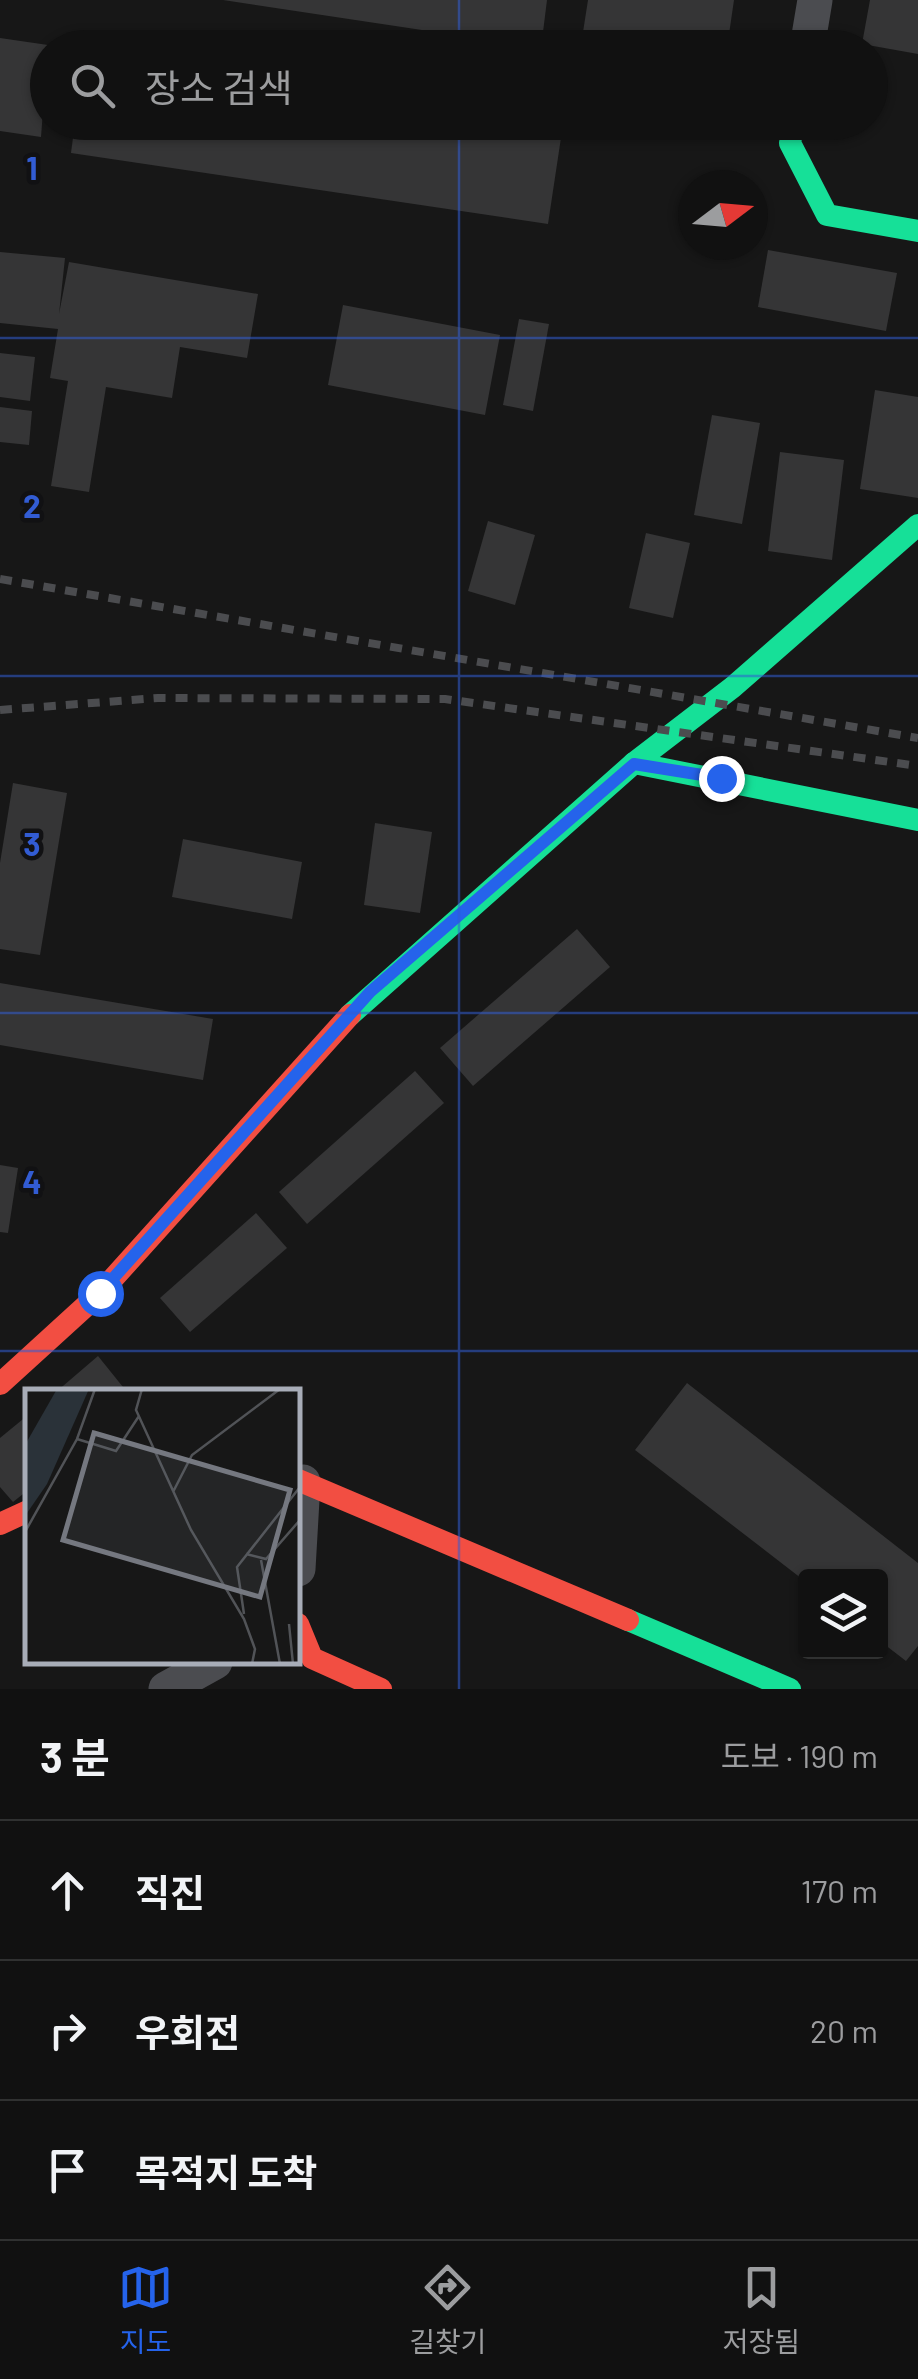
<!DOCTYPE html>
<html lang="ko">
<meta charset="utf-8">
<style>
body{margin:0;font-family:Barlow,"Noto Sans KR",sans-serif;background:#1a1a1a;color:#f1f3f6}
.controls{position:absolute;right:30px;bottom:30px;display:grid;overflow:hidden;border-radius:10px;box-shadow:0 2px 8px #0004}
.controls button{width:90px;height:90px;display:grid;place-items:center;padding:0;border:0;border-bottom:2px solid #303131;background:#111;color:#f1f3f6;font:50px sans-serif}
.compass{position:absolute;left:678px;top:170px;width:90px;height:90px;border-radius:50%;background:#111;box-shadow:0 2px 8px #0004;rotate:74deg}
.stop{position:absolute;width:30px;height:30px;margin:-22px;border:8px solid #2563eb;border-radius:50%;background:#fff}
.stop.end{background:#2563eb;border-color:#fff;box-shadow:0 2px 10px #0008}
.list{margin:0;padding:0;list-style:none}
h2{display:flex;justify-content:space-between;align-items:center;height:130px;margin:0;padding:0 40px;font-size:42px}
h2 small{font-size:32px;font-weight:400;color:#9c9d9f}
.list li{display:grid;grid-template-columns:65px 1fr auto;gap:30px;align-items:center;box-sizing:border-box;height:140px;padding:0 40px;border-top:2px solid #303131}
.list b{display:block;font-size:38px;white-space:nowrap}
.list em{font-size:32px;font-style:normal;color:#9c9d9f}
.icon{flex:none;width:55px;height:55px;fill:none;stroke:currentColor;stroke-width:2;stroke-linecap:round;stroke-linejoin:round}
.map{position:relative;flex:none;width:918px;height:1689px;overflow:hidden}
.search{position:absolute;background:#111;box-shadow:0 2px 8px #0004;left:30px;right:30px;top:30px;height:110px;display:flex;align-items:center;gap:25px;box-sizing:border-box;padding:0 35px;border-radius:55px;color:#9c9d9f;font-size:38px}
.sheet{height:550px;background:#111}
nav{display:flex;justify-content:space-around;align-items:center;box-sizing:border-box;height:140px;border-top:2px solid #303131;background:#111;font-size:28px;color:#9c9d9f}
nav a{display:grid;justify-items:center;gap:5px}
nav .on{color:#2563eb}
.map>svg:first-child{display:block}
.building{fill:#353536}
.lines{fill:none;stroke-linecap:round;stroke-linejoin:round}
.street{stroke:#4b4c50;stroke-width:35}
.fast{stroke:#16e098;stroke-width:22}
.jam{stroke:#f24e42;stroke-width:22}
.rail{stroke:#4b4c4f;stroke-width:8;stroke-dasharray:12 10;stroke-linecap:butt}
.route{stroke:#2563eb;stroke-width:12}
.grid{fill:none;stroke:#325cd3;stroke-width:2.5;stroke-opacity:0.55}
.inset-road{fill:none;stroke:#515357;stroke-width:2.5}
.view{fill:#757880;fill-opacity:0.15;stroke:#757880;stroke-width:5}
.inset-edge{fill:none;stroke:#a8adb8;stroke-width:5}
.grid-label{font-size:32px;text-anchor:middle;font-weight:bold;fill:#325cd3;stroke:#111113;stroke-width:9;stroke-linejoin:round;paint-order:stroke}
</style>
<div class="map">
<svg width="918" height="1689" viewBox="0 0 918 1689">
<rect width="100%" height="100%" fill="#171717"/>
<g class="building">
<path d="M 223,0 L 547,0 L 541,48 Z"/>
<path d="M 588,0 L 734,0 L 727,48 L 581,45 Z"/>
<path d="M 870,0 L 918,0 L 918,54 L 862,44 Z"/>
<path d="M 0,38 L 48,45 L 41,137 L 0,131 Z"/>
<path d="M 75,122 L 508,122 L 562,131 L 548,224 L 71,153 Z"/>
<path d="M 768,250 L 897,273 L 886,331 L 758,307 Z"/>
<path d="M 0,252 L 65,258 L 59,314 L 69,262 L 258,294 L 247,358 L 180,347 L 172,398 L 106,387 L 89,492 L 51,486 L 68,381 L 50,378 L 58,329 L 0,323 Z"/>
<path d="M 343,305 L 500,335 L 485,415 L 328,385 Z"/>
<path d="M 519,319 L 549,324 L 533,411 L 503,405 Z"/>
<path d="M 0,353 L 35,357 L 30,401 L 0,397 Z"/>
<path d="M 875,390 L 918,397 L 918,498 L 860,489 Z"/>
<path d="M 0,407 L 32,411 L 29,445 L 0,442 Z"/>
<path d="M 712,415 L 760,423 L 742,524 L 694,515 Z"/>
<path d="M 780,452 L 844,460 L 832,560 L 768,551 Z"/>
<path d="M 488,521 L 535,535 L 515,605 L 468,591 Z"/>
<path d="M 646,533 L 690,543 L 673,618 L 629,608 Z"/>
<path d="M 13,783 L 67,793 L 40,955 L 0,949 L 0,863 Z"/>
<path d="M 375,823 L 432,832 L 420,913 L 364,905 Z"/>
<path d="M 183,839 L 302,862 L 292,919 L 172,897 Z"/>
<path d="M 577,929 L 610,967 L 473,1086 L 440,1048 Z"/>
<path d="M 0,983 L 213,1019 L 203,1080 L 0,1045 Z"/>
<path d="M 415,1071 L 444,1103 L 307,1224 L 279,1192 Z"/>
<path d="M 0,1165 L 18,1168 L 8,1233 L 0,1232 Z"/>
<path d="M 256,1213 L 287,1248 L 190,1332 L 160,1298 Z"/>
<path d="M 98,1356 L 127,1392 L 56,1392 Z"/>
<path d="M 687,1383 L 918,1563 L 918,1646 L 906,1661 L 880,1641 L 880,1576 L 806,1576 L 806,1582 L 635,1450 Z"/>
<path d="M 28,1415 L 28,1490 L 13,1502 L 0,1487 L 0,1438 Z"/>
</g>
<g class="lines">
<g class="street">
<path d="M 807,48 L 815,0"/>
<path d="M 298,1569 L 303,1482"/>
<path d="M 166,1689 L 215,1662"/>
</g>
<g class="fast">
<path d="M 794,122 L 790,143 L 827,215 L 918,231"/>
<path d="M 634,763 L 918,820"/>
<path d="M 350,1015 L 634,763 L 733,687 L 918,525"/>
<path d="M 628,1620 L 790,1689"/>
</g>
<g class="jam">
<path d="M 0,1384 L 100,1293 L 350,1015"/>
<path d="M 298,1480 L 628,1620"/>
<path d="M 0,1524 L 28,1511"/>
<path d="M 298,1624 L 312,1658 L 381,1689"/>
</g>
<g class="rail">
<path d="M 0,579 L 918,738"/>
<path d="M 0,710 L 158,698 L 445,699 L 918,766"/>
</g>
</g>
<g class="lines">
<path class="route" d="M 100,1293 L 370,992 L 634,764 L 721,778"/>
</g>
<path class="grid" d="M 459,0 L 459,48M 459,122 L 459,1689M 0,338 L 918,338M 0,676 L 918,676M 0,1013 L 918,1013M 0,1351 L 918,1351"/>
<g transform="translate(25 1389)">
<rect width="275" height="275" fill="#171717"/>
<path d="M 32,0 L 64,0 L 22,95 L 0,127 L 0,56 Z" fill="#2a3239"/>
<path class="inset-road" d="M 117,0 L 111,21 L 166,141 L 219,230 L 230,260 L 227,275M 52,50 L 91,62 L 114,27M 148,103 L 167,66 L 255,0M 0,143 L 52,50 L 70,0M 221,165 L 241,170 L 275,131M 236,171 L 255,275M 219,225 L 212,178 L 275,98M 264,235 L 268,275"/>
<path class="view" d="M 69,44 L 265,101 L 235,208 L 38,151 Z"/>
<rect width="275" height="275" class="inset-edge"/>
</g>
<g class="grid-label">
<text x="32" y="180">1</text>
<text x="32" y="518">2</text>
<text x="32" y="856">3</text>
<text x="32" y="1194">4</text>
</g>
</svg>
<div class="controls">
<button><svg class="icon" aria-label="layers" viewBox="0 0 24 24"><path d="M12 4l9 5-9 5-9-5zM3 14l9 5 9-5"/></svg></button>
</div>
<svg class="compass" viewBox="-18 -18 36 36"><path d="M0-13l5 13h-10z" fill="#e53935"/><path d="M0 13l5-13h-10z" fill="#9c9d9f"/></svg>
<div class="stop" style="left:100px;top:1293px"></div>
<div class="stop end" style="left:721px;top:778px"></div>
<div class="search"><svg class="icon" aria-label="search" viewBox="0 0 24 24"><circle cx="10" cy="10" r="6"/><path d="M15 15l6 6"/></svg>장소 검색</div>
</div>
<section class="sheet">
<h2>3 분<small>도보 · 190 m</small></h2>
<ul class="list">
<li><svg class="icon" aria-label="ahead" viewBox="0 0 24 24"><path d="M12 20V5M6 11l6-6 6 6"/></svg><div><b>직진</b></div><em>170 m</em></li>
<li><svg class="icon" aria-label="right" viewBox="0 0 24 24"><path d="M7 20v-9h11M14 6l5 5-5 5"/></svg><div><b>우회전</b></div><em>20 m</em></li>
<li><svg class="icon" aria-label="arrive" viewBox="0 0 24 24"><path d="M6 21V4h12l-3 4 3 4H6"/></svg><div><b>목적지 도착</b></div></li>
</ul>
</section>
<nav>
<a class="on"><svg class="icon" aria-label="map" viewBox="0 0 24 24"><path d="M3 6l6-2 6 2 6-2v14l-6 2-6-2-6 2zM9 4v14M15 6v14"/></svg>지도</a>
<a><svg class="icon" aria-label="directions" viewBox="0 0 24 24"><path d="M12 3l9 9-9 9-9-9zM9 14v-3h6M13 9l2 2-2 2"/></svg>길찾기</a>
<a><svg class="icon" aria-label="saved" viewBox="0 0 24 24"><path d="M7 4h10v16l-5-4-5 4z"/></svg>저장됨</a>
</nav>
